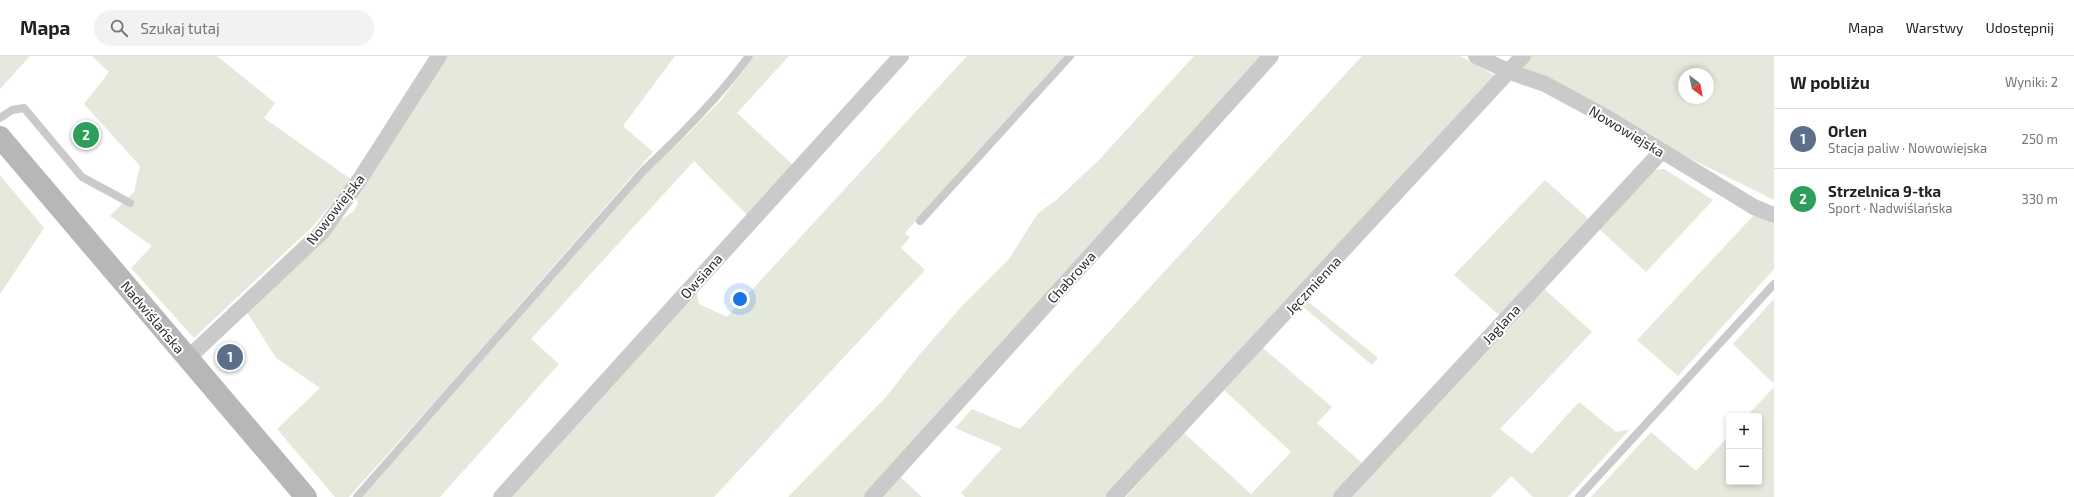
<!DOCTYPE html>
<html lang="pl">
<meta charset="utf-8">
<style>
body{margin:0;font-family:"Exo 2",sans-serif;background:#f2f2f2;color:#222}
.controls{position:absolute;right:12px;bottom:12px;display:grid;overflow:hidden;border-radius:4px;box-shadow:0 2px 6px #0003}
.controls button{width:36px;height:36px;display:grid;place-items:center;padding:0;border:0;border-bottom:1px solid #e0e0e0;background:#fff;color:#222;font:20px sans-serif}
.compass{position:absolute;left:1678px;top:12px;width:36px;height:36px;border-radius:50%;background:#fff;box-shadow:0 2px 6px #0003;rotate:148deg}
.you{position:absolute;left:740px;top:243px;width:14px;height:14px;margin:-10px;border:3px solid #fff;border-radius:50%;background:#1a73e8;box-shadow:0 0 0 6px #1a73e833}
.badge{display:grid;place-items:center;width:26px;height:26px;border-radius:50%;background:#2563eb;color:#fff;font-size:13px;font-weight:700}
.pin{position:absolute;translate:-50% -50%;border:2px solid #fff;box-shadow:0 1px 4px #0006}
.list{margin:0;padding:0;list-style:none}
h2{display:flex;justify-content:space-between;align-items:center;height:52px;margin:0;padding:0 16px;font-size:17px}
h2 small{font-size:13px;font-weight:400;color:#767676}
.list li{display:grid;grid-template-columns:26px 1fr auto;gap:12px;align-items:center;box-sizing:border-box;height:60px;padding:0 16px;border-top:1px solid #e0e0e0}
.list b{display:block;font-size:15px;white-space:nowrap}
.list p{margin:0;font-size:13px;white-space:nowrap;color:#767676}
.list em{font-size:13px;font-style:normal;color:#767676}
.icon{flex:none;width:22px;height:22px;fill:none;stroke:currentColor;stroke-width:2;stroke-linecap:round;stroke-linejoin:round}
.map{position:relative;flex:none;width:1774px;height:441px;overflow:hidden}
header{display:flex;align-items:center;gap:24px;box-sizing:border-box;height:56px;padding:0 20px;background:#fff;border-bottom:1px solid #e0e0e0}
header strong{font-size:19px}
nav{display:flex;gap:22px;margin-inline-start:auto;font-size:14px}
.search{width:280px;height:36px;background:#f2f2f2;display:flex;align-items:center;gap:10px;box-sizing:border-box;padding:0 14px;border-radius:22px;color:#767676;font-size:15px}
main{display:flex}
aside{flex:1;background:#fff}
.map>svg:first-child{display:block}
.green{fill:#e4e9dc;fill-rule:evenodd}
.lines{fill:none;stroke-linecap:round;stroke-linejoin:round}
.lane{stroke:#cacaca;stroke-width:8}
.street{stroke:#cacaca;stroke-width:16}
.secondary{stroke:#b7b7b7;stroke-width:22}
.labels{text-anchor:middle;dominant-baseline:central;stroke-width:4;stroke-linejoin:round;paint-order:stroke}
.street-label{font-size:14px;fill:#2d2d2d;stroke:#fff}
</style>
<header>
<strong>Mapa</strong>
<div class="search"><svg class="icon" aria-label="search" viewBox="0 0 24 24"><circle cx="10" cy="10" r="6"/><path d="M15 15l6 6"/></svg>Szukaj tutaj</div>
<nav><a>Mapa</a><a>Warstwy</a><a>Udostępnij</a></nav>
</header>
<main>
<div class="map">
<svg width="1774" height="441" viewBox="0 0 1774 441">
<rect width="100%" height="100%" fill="#fff"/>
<g class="green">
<path d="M 0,0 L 30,0 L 0,33 Z"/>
<path d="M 92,0 L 217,0 L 275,47 L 264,62 L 352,124 L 313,170 L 194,282 L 131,212 L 152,190 L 110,160 L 134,136 L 140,110 L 84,48 L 109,16 Z"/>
<path d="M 445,0 L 675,0 L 623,70 L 653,96 L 441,339 L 349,441 L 335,441 L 277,373 L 320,332 L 276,302 L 245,253 L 340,164 L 353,156 L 358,148 L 356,140 Z"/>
<path d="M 754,0 L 789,0 L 737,57 L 794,110 L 748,160 L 694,105 L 531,283 L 559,308 L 440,441 L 362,441 L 652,110 L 689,77 L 721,44 Z"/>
<path d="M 967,0 L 1066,0 L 905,177 L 910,181 L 901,192 L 925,214 L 714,441 L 507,441 L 696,233 L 699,248 L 727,261 Z"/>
<path d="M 1194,0 L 1267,0 L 864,441 L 788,441 L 885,342 L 919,299 L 963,249 L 1009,203 L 1038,157 L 1055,145 L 1097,106 Z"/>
<path d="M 1362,0 L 1460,0 L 1498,21 L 1106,441 L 965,441 L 961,437 L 1002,392 L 955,372 L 972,353 L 1020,373 Z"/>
<path d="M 1530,0 L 1774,0 L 1774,144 L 1671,93 L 1616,58 L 1519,13 ZM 1684,18 L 1708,18 L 1708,42 L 1684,42 Z"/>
<path d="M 1664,113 L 1713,144 L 1646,216 L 1597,171 L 1652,114 Z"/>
<path d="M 0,119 L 44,172 L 0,238 Z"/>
<path d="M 1545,124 L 1591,165 L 1502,262 L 1454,219 Z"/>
<path d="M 1754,159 L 1774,168 L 1774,213 L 1678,320 L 1637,284 Z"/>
<path d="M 1541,230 L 1592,276 L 1500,373 L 1532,398 L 1579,346 L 1616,376 L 1630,373 L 1568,441 L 1533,441 L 1511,420 L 1491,441 L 1346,441 Z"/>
<path d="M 1774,243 L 1774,328 L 1733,288 Z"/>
<path d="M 1306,244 L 1378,302 L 1372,309 L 1301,249 Z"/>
<path d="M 1263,292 L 1332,351 L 1317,367 L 1365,410 L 1336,441 L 1126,441 L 1184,377 L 1251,438 L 1291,396 L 1224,334 Z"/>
<path d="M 1774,331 L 1774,441 L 1591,441 L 1651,376 L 1696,415 L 1729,380 L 1729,426 L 1759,426 L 1759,360 L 1747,360 Z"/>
<path d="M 898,419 L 922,441 L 878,441 Z"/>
</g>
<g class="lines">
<g class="lane">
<path d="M 0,62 L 12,54 L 24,52 L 82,121 L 130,147"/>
<path d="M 920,165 L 1070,0"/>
<path d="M 357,441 L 644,114 C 682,78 718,42 749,0"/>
<path d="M 1579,441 L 1774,228"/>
</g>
<g class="street">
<path d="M 1476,0 L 1510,16 L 1545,28 L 1606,61 L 1754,151 L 1774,159"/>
<path d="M 188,302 L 322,176 L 360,123 L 439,0"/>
<path d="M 501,441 L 901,0"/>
<path d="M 872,441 L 1271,0"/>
<path d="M 1114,441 L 1523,0"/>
<path d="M 1341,441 L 1661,96"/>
</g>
<path class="secondary" d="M 0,81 L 306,441"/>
</g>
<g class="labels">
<g class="street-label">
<text transform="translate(1627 75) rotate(31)">Nowowiejska</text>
<text transform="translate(335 153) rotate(-52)">Nowowiejska</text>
<text transform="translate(701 220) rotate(-48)">Owsiana</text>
<text transform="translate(1071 221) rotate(-48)">Chabrowa</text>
<text transform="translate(1313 229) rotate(-47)">Jęczmienna</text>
<text transform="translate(153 261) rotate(50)">Nadwiślańska</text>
<text transform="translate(1501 268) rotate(-47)">Jaglana</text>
</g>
</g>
</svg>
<div class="controls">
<button>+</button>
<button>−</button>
</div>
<svg class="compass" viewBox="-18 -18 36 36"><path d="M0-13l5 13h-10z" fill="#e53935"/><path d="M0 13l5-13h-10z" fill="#767676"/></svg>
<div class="you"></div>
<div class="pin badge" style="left:230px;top:301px;background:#5c6f8a">1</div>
<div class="pin badge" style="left:86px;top:79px;background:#2e9e5b">2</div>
</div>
<aside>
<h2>W pobliżu<small>Wyniki: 2</small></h2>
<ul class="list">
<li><span class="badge" style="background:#5c6f8a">1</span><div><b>Orlen</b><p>Stacja paliw · Nowowiejska</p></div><em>250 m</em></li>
<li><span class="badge" style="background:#2e9e5b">2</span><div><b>Strzelnica 9-tka</b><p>Sport · Nadwiślańska</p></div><em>330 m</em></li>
</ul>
</aside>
</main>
